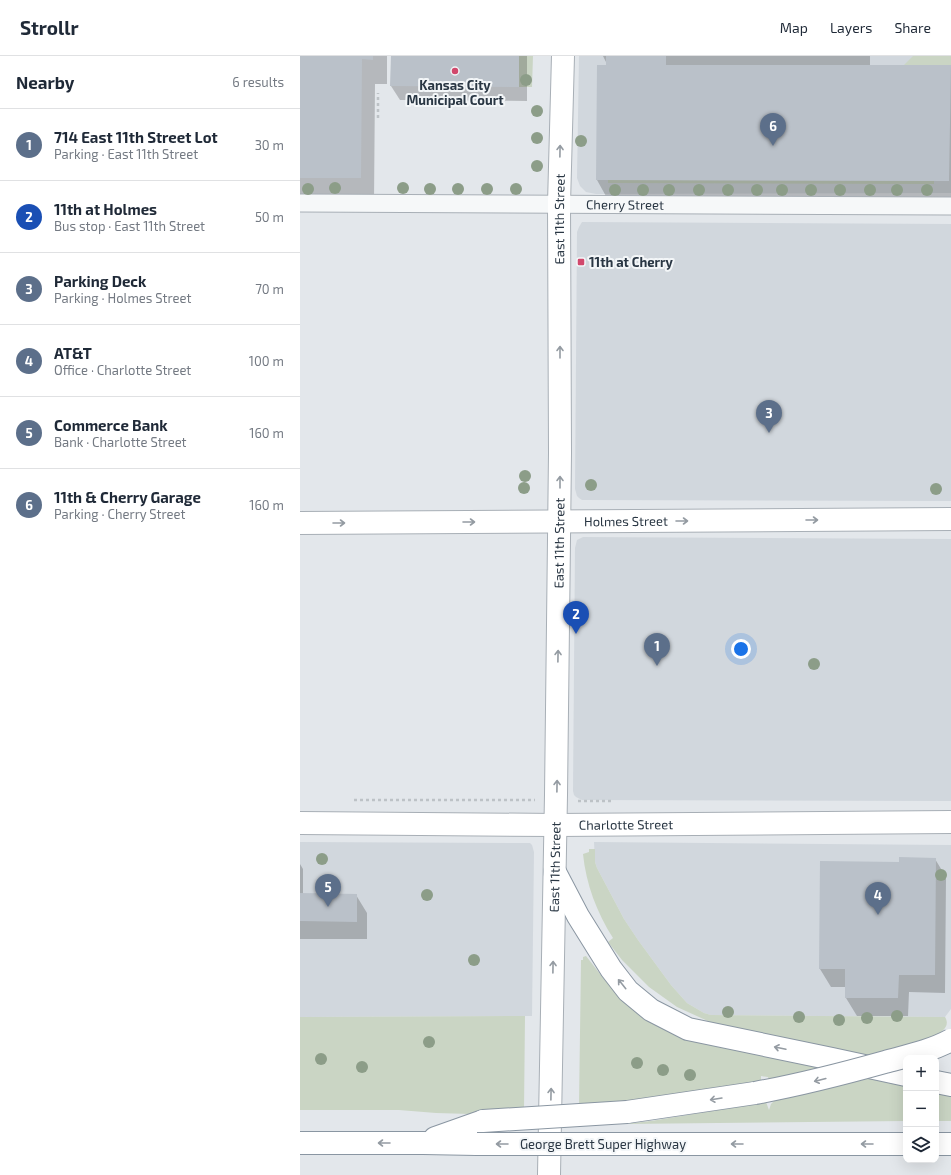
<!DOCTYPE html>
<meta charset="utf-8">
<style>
body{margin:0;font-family:"Exo 2",sans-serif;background:#f2f2f3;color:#1f2937}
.controls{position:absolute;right:12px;bottom:12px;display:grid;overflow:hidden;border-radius:8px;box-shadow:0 4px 16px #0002}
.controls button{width:36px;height:36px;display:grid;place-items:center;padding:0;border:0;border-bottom:1px solid #e0e1e3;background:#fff;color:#1f2937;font:20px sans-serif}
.you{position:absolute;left:441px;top:593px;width:14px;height:14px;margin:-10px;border:3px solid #fff;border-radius:50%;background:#1a73e8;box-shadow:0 0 0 6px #1a73e833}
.badge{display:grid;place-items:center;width:26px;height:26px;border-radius:50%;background:#7c3aed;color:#fff;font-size:13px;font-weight:700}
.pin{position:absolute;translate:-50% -33px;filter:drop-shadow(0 1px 2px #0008)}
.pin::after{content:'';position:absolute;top:21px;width:14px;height:12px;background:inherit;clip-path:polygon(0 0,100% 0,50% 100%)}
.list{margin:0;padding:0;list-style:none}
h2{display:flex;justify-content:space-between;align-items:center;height:52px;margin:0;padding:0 16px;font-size:17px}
h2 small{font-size:13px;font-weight:400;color:#747a83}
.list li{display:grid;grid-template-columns:26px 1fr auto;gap:12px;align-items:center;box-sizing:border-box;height:72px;padding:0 16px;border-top:1px solid #e0e1e3}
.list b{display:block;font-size:15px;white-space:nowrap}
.list p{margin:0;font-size:13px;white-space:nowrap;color:#747a83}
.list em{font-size:13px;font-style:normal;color:#747a83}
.icon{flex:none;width:22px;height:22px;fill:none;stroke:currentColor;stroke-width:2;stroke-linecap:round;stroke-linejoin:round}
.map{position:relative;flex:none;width:651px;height:1119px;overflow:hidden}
header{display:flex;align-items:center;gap:24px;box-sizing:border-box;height:56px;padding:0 20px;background:#fff;border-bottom:1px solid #e0e1e3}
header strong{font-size:19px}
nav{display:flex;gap:22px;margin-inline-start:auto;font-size:14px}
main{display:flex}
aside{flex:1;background:#fff}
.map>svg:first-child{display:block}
.built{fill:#d1d7dd}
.green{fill:#cad5c4}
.shadow{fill:#0003}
.building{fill:#bac1c9}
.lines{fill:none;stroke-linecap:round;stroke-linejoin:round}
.street-casing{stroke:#a8afb6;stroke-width:19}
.secondary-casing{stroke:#a8afb6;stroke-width:24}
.highway-casing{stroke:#8a96a2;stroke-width:24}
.path{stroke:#bdc2c6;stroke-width:2.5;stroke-dasharray:3 3;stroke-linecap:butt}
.street{stroke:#f6f8f9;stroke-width:17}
.secondary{stroke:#fff;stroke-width:22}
.highway{stroke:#fff;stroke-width:22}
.highway-bridge-casing{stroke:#8a96a2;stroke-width:24;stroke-linecap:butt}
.highway-bridge{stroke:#fff;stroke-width:22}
.tree{fill:#8c9d88}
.oneway{stroke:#949ba2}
.poi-dot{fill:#d1486c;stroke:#f3f6f8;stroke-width:1.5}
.labels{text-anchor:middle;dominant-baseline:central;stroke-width:4;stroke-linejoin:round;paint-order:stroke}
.poi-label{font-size:13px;font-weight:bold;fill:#2a3744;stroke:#f3f6f8}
.street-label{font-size:13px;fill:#2a3744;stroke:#f3f6f8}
</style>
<header>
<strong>Strollr</strong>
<nav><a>Map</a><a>Layers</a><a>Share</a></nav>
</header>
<main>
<aside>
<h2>Nearby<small>6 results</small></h2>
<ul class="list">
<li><span class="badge" style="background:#5c6f8a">1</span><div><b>714 East 11th Street Lot</b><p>Parking · East 11th Street</p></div><em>30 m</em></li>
<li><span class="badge" style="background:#1a4fb4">2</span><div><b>11th at Holmes</b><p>Bus stop · East 11th Street</p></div><em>50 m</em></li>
<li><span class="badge" style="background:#5c6f8a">3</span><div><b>Parking Deck</b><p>Parking · Holmes Street</p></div><em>70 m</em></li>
<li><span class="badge" style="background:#5c6f8a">4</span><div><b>AT&amp;T</b><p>Office · Charlotte Street</p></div><em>100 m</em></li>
<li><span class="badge" style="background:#5c6f8a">5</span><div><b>Commerce Bank</b><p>Bank · Charlotte Street</p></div><em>160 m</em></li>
<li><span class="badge" style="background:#5c6f8a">6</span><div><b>11th &amp; Cherry Garage</b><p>Parking · Cherry Street</p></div><em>160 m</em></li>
</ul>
</aside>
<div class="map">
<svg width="651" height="1119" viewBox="0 0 651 1119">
<rect width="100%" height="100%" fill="#e3e7eb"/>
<g class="built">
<path d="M 279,0 L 651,0 L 651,137 L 296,138 L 286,136 L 280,130 L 277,122 Z"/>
<path d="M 282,166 L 651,168 L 651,445 L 282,444 L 279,442 L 277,440 L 275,433 L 277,176 L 279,171 Z"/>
<path d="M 283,481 L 651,483 L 651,745 L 282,744 L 276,741 L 274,739 L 273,735 L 275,492 L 277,484 Z"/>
<path d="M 0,786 L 230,787 L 232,789 L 234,796 L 232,960 L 0,961 Z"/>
<path d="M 294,786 L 651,789 L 651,953 L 645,961 L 411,959 L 404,957 L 387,947 L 371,929 L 338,884 L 324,863 L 297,812 L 295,806 Z"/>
</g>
<g class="green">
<path d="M 219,0 L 233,0 L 232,31 L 219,31 Z"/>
<path d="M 613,0 L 651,0 L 651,9 L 604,9 Z"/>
<path d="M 308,124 L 634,125 L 634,128 L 308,127 Z"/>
<path d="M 289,793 L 295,793 L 295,806 L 297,812 L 324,863 L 338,884 L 371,929 L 387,947 L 404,957 L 411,959 L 645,961 C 651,971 641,976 634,981 L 565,1000 L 455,978 L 410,966 L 377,951 L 349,931 L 322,904 L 308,886 L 313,882 C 297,857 286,828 283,798 L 289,796 Z"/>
<path d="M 286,900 L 304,923 L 331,950 L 606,1028 L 606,1065 L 324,1068 L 351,1065 L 466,1046 L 469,1054 L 471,1048 L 475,1044 L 468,1021 L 461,1020 L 461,1025 L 369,1041 L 279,1050 L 281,904 L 283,904 L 283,901 Z"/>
<path d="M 225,960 L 224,1054 L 170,1058 L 136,1057 L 99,1054 L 0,1054 L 0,961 Z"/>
<path d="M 636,1035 L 651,1038 L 651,1065 L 636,1065 Z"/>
</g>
<g class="shadow">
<path d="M 0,0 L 87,0 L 87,28 L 75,28 L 74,146 L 0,146 Z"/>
<path d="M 92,0 L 227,0 L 227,45 L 100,44 L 91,30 Z"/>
<path d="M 303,0 L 570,0 L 570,10 L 650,10 L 651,12 L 651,143 L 307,142 L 297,124 L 298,10 L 308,10 Z"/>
<path d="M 635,803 L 646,821 L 645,937 L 609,936 L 608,960 L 557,960 L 546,942 L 546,931 L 531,931 L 520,913 L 600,807 Z"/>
<path d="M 0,808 L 3,813 L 3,838 L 56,839 L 67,857 L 67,883 L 0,883 Z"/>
</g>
<g class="building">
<path d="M 0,0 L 73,0 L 73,4 L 62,3 L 61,122 L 0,122 Z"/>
<path d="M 91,0 L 219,0 L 219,31 L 90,30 Z"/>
<path d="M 306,0 L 366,0 L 366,9 L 651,9 L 649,125 L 296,124 L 297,9 L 306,9 Z"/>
<path d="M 599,801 L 636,802 L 635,919 L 599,919 L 598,942 L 545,942 L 545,913 L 519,913 L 520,805 L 599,806 Z"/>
<path d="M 0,837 L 57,838 L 57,866 L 0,865 Z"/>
</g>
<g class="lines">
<defs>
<g id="street">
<path id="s1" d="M 0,147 L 651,150"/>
</g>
<g id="secondary">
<path id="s2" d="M 0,467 L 651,463"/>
<path id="s3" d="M 0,767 L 256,769 L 651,766"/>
<path id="s4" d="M 249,1119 L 256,739 L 260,397 L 259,148 L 263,0"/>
</g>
<g id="highway">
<path d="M 255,816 L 278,860 L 311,913 L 328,935 L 351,954 L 388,973 L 532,1003 L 606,1019"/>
<path d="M 636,1026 L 651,1029"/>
<path d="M 327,1056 L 455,1037"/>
<path d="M 135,1082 L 183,1065"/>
<path d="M 0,1087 L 123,1087 L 177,1088"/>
<path d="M 325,1088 L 606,1088"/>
<path d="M 636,1088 L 651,1088"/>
</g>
</defs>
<use href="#street" class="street-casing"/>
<use href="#secondary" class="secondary-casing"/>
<use href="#highway" class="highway-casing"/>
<g class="path">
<path d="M 78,62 L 78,37"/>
<path d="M 54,744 L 235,744"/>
<path d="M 278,745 L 313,745"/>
</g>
<use href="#street" class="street"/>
<use href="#secondary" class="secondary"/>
<use href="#highway" class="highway"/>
<defs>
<g id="highway-bridge">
<path d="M 455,1037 C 499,1029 542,1018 585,1006 C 607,1000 631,995 651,984"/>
<path d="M 183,1065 L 327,1056"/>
<path d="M 177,1088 L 325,1088"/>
</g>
</defs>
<use href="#highway-bridge" class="highway-bridge-casing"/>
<use href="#highway-bridge" class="highway-bridge"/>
</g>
<g class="tree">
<circle cx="226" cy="24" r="6"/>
<circle cx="237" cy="55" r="6"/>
<circle cx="237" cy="82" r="6"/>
<circle cx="281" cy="85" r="6"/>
<circle cx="237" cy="110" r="6"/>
<circle cx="35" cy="132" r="6"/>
<circle cx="103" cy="132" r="6"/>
<circle cx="8" cy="133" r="6"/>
<circle cx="130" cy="133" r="6"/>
<circle cx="158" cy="133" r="6"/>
<circle cx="187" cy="133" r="6"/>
<circle cx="216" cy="133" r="6"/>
<circle cx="315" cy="134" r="6"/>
<circle cx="343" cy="134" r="6"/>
<circle cx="369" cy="134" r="6"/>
<circle cx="399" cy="134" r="6"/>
<circle cx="428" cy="134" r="6"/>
<circle cx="457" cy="134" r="6"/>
<circle cx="482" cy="134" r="6"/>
<circle cx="511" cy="134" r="6"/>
<circle cx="540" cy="134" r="6"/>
<circle cx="570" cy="134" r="6"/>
<circle cx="597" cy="134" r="6"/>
<circle cx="627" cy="134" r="6"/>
<circle cx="225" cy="420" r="6"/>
<circle cx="291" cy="429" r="6"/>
<circle cx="224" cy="432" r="6"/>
<circle cx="636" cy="433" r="6"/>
<circle cx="514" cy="608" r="6"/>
<circle cx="22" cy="803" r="6"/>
<circle cx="641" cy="819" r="6"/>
<circle cx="127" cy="839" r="6"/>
<circle cx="174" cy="904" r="6"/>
<circle cx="428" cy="956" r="6"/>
<circle cx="597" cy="960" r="6"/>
<circle cx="499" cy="961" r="6"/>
<circle cx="567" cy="962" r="6"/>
<circle cx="539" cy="964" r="6"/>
<circle cx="129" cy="986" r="6"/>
<circle cx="21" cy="1003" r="6"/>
<circle cx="337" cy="1007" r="6"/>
<circle cx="62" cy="1011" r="6"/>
<circle cx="363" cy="1014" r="6"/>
<circle cx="390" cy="1019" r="6"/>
</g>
<defs><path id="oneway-shaft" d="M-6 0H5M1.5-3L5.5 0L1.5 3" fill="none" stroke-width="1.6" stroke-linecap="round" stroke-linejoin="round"/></defs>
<g class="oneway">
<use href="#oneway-shaft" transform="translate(260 95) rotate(-89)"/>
<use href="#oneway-shaft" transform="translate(260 296) rotate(-90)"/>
<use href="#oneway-shaft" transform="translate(260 426) rotate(-90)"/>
<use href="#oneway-shaft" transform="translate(512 464)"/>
<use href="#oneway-shaft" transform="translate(382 465)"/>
<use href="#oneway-shaft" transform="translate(169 466)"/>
<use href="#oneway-shaft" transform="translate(39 467)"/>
<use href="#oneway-shaft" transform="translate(258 600) rotate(-89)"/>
<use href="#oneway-shaft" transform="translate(257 730) rotate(-89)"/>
<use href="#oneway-shaft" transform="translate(253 911) rotate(-89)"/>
<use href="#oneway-shaft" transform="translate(322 928) rotate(-129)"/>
<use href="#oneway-shaft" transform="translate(480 992) rotate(-168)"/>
<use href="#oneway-shaft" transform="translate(520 1024) rotate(166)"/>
<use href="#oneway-shaft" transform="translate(251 1038) rotate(-89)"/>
<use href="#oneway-shaft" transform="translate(416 1043) rotate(171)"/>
<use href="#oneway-shaft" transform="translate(84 1087) rotate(180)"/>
<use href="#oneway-shaft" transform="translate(202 1088) rotate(180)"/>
<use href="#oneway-shaft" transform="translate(437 1088) rotate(-180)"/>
<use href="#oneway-shaft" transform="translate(567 1088) rotate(-180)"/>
</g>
<g class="poi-dot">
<circle cx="155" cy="15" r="4"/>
<rect x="277" y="202" width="8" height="8" rx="2"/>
</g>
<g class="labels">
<g class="poi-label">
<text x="155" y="29">Kansas City<tspan x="155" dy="15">Municipal Court</tspan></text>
<text x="289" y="206" text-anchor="start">11th at Cherry</text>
</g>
<g class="street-label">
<text stroke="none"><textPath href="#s1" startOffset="325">Cherry Street</textPath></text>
<text stroke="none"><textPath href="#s4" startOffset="956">East 11th Street</textPath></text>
<text stroke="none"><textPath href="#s2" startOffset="326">Holmes Street</textPath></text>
<text stroke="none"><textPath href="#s4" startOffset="632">East 11th Street</textPath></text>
<text stroke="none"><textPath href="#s3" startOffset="326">Charlotte Street</textPath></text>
<text stroke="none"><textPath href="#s4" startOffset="308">East 11th Street</textPath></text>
<text x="303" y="1088">George Brett Super Highway</text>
</g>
</g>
</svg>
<div class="controls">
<button>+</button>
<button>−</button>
<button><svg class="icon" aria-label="layers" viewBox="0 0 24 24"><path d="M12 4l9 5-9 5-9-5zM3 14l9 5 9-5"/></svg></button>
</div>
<div class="you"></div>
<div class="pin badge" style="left:357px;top:610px;background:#5c6f8a">1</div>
<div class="pin badge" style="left:276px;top:578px;background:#1a4fb4">2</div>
<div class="pin badge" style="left:469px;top:377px;background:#5c6f8a">3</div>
<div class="pin badge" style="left:578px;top:859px;background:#5c6f8a">4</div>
<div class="pin badge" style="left:28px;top:851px;background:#5c6f8a">5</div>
<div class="pin badge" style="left:473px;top:90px;background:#5c6f8a">6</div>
</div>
</main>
